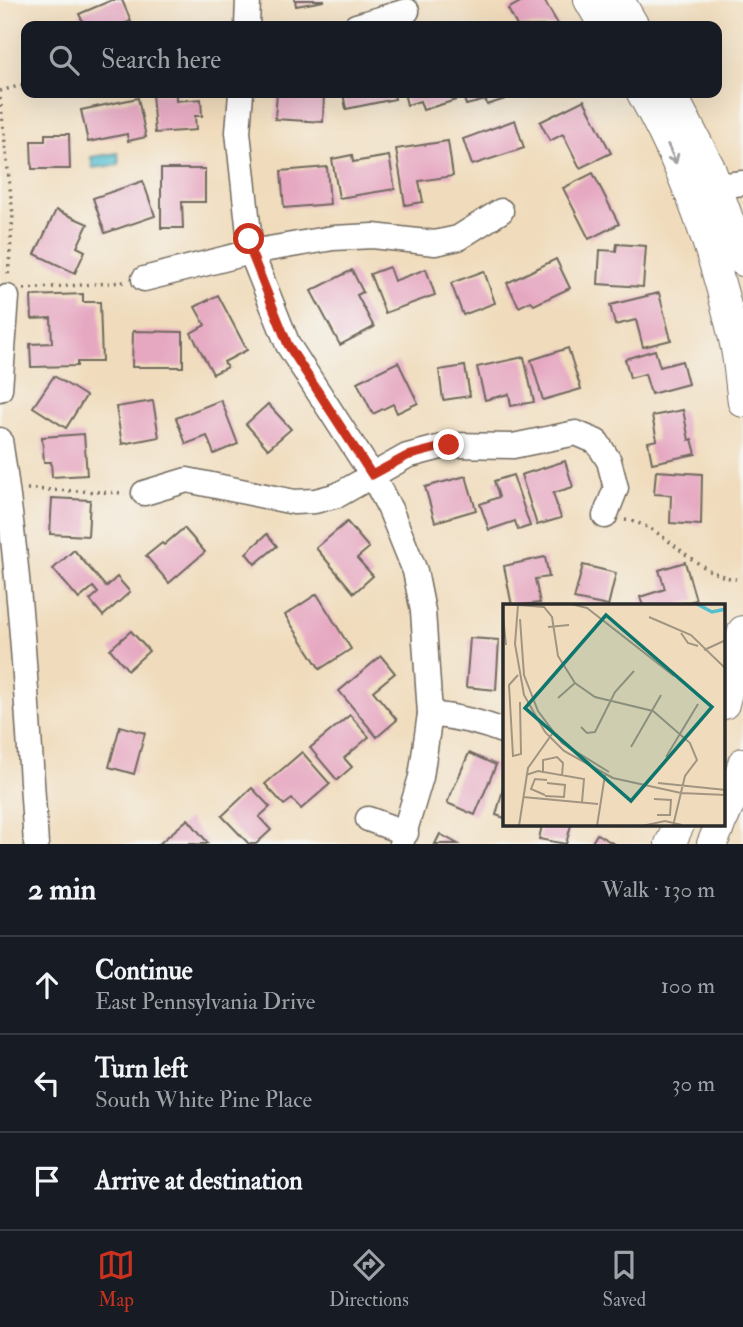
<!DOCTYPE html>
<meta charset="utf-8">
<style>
body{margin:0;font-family:"IM FELL Double Pica",serif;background:#242831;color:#f1f3f6}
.stop{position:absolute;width:21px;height:21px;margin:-16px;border:5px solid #c8321e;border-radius:50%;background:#fff}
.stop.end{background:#c8321e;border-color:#fff;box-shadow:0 2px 7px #0008}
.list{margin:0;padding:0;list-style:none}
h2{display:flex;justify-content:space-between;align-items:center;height:91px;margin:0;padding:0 28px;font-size:30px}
h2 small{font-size:23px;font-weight:400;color:#9ea1a6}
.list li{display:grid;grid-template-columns:46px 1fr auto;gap:21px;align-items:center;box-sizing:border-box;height:98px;padding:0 28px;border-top:2px solid #363941}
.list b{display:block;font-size:26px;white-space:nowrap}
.list p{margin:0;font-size:23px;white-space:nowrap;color:#9ea1a6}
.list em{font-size:23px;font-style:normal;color:#9ea1a6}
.icon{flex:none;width:38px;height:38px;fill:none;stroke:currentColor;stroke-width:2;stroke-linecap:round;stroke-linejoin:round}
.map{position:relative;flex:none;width:743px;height:844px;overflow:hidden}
.search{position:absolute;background:#171b24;box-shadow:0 7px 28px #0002;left:21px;right:21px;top:21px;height:77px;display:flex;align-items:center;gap:18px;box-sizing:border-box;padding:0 24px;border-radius:14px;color:#9ea1a6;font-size:26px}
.sheet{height:385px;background:#171b24}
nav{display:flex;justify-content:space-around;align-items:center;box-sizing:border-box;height:98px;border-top:2px solid #363941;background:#171b24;font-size:19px;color:#9ea1a6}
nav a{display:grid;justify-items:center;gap:4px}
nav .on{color:#c8321e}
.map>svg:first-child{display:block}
.water{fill:#54bfcf;stroke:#40757d;stroke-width:2}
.building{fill:#e6a8c1}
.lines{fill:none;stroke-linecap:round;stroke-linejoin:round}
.minor-casing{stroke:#70695e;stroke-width:27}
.major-casing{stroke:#70695e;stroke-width:32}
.path{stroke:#70695e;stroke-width:3.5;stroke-dasharray:2 5;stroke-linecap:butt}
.minor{stroke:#fff;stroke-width:24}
.major{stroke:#fff;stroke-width:30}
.oneway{stroke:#a0a0a0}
.route{stroke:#c8321e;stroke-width:9}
.inset-river{fill:none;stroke:#54bfcf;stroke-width:3.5}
.inset-road{fill:none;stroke:#a19582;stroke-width:2}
.view{fill:#0f766e;fill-opacity:0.15;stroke:#0f766e;stroke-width:3.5}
.inset-edge{fill:none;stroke:#2b2b2b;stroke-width:3.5}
</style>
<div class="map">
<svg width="743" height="844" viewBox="0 0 743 844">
<rect width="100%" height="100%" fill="#f6f6f2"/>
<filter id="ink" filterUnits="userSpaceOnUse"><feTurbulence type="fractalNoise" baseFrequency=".0143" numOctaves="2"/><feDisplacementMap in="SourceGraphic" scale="14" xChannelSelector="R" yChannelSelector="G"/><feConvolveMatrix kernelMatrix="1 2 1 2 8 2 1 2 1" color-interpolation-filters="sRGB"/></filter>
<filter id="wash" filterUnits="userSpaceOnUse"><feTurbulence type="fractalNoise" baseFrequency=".00686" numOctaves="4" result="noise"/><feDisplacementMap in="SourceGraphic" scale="28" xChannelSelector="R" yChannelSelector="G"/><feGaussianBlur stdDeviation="1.57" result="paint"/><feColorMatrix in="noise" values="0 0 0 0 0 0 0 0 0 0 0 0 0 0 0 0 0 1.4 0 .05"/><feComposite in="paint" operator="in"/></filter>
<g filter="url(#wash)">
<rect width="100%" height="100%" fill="#f0dcbc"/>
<path class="water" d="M 118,153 L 119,165 L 93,168 L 91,157 Z"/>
<g id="blocks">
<g class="building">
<path d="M 112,0 L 122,0 L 131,21 L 119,26 L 85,26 L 79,14 Z"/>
<path d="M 295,0 L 324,0 L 324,1 L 296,6 Z"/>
<path d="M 524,0 L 544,0 L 559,26 L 517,26 L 508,9 Z"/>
<path d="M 152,93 L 176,93 L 176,101 L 201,99 L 202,116 L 195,116 L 196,130 L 155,133 Z"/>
<path d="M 277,93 L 324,93 L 323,122 L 275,119 Z"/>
<path d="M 343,93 L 394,93 L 395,99 L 346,109 Z"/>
<path d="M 404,93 L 453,93 L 456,100 L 423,110 L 420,101 L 407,105 Z"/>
<path d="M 462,93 L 503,93 L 505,99 L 487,105 L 486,100 L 466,105 Z"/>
<path d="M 138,98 L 146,137 L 128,141 L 127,134 L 88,142 L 81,110 Z"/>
<path d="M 584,100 L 611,153 L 580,168 L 563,134 L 550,141 L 540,122 Z"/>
<path d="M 515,120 L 524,148 L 472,165 L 463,139 Z"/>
<path d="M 45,134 L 69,134 L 70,169 L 32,169 L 31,141 L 45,141 Z"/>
<path d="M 448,141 L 453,176 L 419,181 L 423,202 L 405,205 L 396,149 Z"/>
<path d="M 352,155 L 353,162 L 389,156 L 395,189 L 339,198 L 332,159 Z"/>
<path d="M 327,167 L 330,204 L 284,208 L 281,171 Z"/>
<path d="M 161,169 L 205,169 L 205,202 L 182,202 L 183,228 L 161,228 Z"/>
<path d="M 593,173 L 619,224 L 589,239 L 563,188 Z"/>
<path d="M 143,181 L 155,216 L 105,233 L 93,198 Z"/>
<path d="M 56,210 L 88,224 L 77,247 L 85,251 L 75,273 L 35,254 Z"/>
<path d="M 617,244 L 646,246 L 643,287 L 598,284 L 600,250 L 616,251 Z"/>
<path d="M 556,259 L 570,288 L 534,305 L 531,301 L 519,307 L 507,283 Z"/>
<path d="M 389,267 L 394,281 L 426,269 L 435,295 L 385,313 L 370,274 Z"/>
<path d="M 352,270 L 363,292 L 357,295 L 374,327 L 340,345 L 311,291 Z"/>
<path d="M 484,271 L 495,303 L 463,315 L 451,283 Z"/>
<path d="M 659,293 L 671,340 L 643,347 L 636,320 L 615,325 L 610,305 Z"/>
<path d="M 83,294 L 83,302 L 100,302 L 102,362 L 77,362 L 77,366 L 31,367 L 30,344 L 52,343 L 51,318 L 32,319 L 31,296 Z"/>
<path d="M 218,295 L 247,350 L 224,362 L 227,367 L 213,374 L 191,333 L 205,325 L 195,307 Z"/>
<path d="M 133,331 L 183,332 L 183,367 L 132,367 Z"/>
<path d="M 568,348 L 581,389 L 543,400 L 531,360 Z"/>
<path d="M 655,350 L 660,367 L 682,361 L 688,384 L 651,394 L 645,374 L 630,378 L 625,359 Z"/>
<path d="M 524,357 L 534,402 L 511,406 L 509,394 L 485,400 L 477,367 Z"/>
<path d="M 398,362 L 418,403 L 397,413 L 393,404 L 373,414 L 357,382 Z"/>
<path d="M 465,366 L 470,396 L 443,400 L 439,370 Z"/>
<path d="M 54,376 L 86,396 L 66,428 L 33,407 Z"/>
<path d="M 221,400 L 238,444 L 214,454 L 207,436 L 186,444 L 176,418 Z"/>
<path d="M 153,401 L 159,437 L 122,444 L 116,407 Z"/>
<path d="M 268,404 L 291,429 L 268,449 L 246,424 Z"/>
<path d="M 683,410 L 689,440 L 692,439 L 696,454 L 652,463 L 648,442 L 657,440 L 652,416 Z"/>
<path d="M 84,434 L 87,475 L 52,477 L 51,462 L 44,462 L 42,437 Z"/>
<path d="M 565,461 L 573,487 L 553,493 L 561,518 L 537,525 L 521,475 Z"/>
<path d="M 656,471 L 702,474 L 701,525 L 670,523 L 671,495 L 654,494 Z"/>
<path d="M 513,475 L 530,526 L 518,530 L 515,521 L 489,530 L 480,504 L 499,497 L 494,481 Z"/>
<path d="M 466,476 L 476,510 L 435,522 L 425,487 Z"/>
<path d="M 52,498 L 90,500 L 88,536 L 50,534 Z"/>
<path d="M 347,522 L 369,548 L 357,558 L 373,576 L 354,593 L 316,548 Z"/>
<path d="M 184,528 L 205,552 L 169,583 L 146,556 L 162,543 L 164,545 Z"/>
<path d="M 267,534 L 277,546 L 255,564 L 246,553 Z"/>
<path d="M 74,550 L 106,587 L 117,577 L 130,592 L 103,616 L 90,600 L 98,593 L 93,587 L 79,599 L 53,569 Z"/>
<path d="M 545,557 L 549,577 L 535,579 L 540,603 L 512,606 L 504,566 Z"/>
<path d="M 685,562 L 696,600 L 674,606 L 643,606 L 640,597 L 665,589 L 659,570 Z"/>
<path d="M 583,565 L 616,573 L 608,606 L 574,599 Z"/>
<path d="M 317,594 L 351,649 L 320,669 L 285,615 Z"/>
<path d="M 131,631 L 149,651 L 128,670 L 110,649 Z"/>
<path d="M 470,638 L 499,640 L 496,690 L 466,687 Z"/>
<path d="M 381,656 L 395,673 L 373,691 L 397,720 L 377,737 L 339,691 Z"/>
<path d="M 350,715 L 369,737 L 344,758 L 352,767 L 337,780 L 310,748 Z"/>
<path d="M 120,726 L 145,733 L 134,774 L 109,767 Z"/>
<path d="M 302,752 L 330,784 L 301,809 L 292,799 L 284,805 L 265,784 Z"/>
<path d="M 469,753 L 496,765 L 475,815 L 447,803 Z"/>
<path d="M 504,786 L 505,786 L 505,818 L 496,815 Z"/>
<path d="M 252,788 L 270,807 L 259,817 L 271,830 L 256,844 L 249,844 L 222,816 Z"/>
<path d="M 188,819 L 208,843 L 206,844 L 159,844 Z"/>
<path d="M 542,825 L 571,825 L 566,844 L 539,839 Z"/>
<path d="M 440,834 L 458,844 L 435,844 Z"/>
<path d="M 597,834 L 614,844 L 591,844 Z"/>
</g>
</g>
</g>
<g filter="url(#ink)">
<use href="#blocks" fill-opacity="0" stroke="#70695e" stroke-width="2"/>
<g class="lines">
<defs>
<g id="minor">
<path d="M 247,26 L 248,0"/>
<path d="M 356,26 L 407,11"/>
<path d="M 241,93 L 238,132 L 251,252 L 288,345 L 372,475 L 390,509 L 415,571 L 423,611 L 430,714 L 421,777 L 401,844"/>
<path d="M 717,186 L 743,183"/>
<path d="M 144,279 L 251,252 L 333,238 L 373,236 L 435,243 L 458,238 L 501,211"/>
<path d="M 0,389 L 7,297"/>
<path d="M 0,440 C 21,574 27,709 36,844"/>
<path d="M 144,493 L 187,480 L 294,502 L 315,501 L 338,495 L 407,456 L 449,445 L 513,446 L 576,433 L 597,442 L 609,461 L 616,488 L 605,516"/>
<path d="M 430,714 C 457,717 481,722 505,732"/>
<path d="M 368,819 L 406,833"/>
</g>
<g id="major">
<path d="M 589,0 L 604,26"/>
<path d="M 619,0 L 634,26"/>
<path d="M 642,93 C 685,169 715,253 734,339 C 739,359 740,381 743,402"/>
<path d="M 671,93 L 710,168 L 743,261"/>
<path d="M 724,704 L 743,631"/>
<path d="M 724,817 L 737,786 L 743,763"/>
<path d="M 670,844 L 679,825"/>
<path d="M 712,844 L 720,825"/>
</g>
</defs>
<use href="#minor" class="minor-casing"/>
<use href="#major" class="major-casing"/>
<g class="path">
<path d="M 0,91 L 26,84"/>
<path d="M 0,98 L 13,215 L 8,277"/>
<path d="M 24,289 L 125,282"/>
<path d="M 27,489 L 125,493"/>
<path d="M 625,520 C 667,526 693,574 736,579"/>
</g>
<use href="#minor" class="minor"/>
<use href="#major" class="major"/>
</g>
<defs><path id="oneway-shaft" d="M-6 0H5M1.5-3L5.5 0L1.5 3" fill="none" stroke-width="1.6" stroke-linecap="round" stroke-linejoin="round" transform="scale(1.75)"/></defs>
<use class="oneway" href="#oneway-shaft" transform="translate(672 154) rotate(66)"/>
</g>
<g class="lines" filter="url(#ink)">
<path class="route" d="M 249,239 L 251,252 L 288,345 L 372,475 L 407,456 L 449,445"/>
</g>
<g transform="translate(503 604)">
<rect width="222" height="222" fill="#f0dcbc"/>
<path class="inset-river" d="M 194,0 L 209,8 L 223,5"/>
<path class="inset-road" d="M 0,0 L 41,3 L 49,13 L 55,52 L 72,79 L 92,93 L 150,107 L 187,139 L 194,156 L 182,172 L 170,222M 68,0 L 84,4 L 171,72M 15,1 L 12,40 L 21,91 L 42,128 L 61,147 L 110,174 L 178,189 L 223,191M 0,12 L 3,41M 146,13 L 188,31 L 223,65M 17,15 L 21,71 L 35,107 L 59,139 L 106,168M 45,23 L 66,21M 178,29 L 185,39 L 195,42M 201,46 L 223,36M 15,71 L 6,81 L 10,152 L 18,150 L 17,98M 55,94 L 72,79M 78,123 L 84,129 L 92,128 L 112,88 L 131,67M 128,143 L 158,91M 163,153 L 195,100M 40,169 L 40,156 L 54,153 L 60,159 L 59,172M 23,171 L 35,167 L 81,175 L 79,198M 155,179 L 223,186M 42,191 L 28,185 L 32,175 L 44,176M 42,192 L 61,193 L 62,181 L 44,179M 20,193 L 95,200M 151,195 L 168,196 L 167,211 L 154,211M 16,222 L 25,164 L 49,130M 94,222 L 102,171M 139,222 L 162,217 L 179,221"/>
<path class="view" d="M 103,11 L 209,103 L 128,197 L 22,104 Z"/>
<rect width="222" height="222" class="inset-edge"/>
</g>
</svg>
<div class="stop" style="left:249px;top:239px"></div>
<div class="stop end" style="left:449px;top:445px"></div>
<div class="search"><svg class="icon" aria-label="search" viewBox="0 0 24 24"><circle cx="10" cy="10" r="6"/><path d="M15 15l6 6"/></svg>Search here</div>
</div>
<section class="sheet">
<h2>2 min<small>Walk · 130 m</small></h2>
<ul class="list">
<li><svg class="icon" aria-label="ahead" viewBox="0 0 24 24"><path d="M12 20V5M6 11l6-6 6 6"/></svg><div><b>Continue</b><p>East Pennsylvania Drive</p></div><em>100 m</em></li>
<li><svg class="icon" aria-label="left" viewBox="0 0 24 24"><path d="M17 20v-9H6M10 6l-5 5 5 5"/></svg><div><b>Turn left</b><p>South White Pine Place</p></div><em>30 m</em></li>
<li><svg class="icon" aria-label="arrive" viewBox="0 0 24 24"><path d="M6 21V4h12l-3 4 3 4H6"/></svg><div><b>Arrive at destination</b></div></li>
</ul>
</section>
<nav>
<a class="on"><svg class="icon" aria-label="map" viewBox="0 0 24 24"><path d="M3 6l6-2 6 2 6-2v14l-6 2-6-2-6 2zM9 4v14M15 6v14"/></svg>Map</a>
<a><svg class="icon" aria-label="directions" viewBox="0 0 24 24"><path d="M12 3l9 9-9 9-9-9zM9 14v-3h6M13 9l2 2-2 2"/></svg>Directions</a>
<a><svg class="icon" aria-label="saved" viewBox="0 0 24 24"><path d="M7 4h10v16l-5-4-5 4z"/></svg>Saved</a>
</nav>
